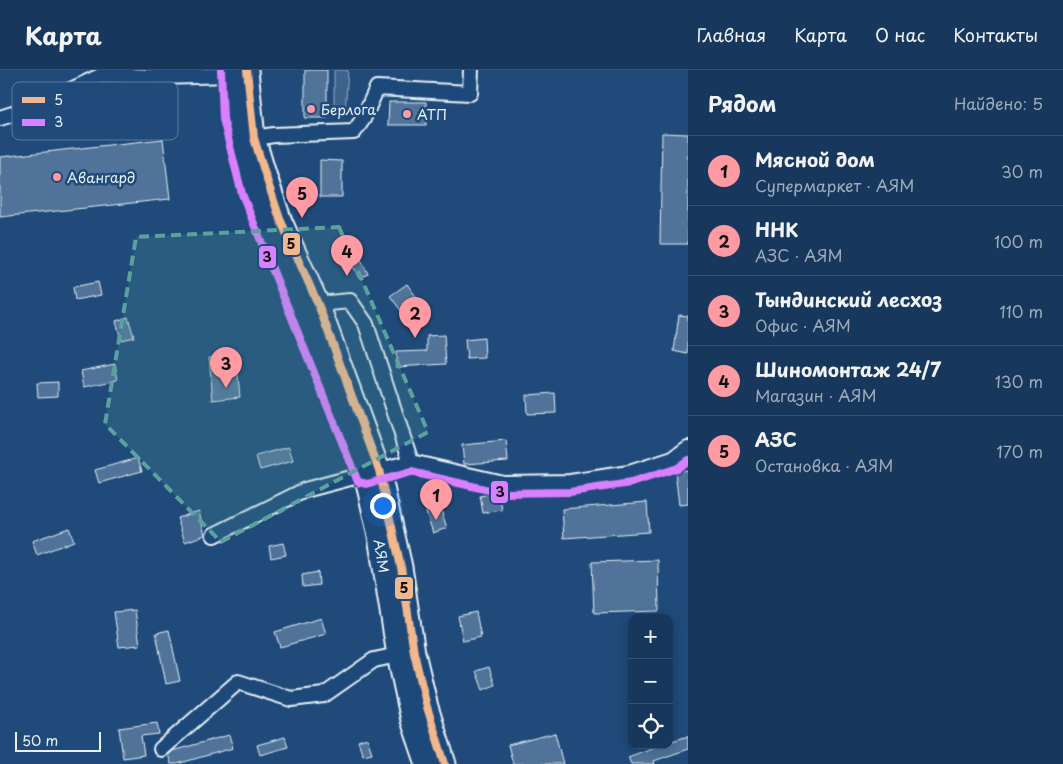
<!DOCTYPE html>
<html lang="ru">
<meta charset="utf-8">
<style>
body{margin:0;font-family:"Playpen Sans",sans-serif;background:#203f62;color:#f1f3f6}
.controls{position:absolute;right:15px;bottom:15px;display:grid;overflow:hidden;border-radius:10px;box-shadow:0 2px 12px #0003}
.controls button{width:45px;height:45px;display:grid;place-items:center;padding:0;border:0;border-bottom:1px solid #365272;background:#17385c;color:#f1f3f6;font:25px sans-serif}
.scale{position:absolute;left:15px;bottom:12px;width:86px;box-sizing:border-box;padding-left:5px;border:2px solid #e8f1f8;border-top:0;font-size:14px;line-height:18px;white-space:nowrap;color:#e8f1f8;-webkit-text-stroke:4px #1f4a7a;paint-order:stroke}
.you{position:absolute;left:382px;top:435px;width:18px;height:18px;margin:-12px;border:4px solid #fff;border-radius:50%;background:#1a73e8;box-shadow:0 0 0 8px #1a73e833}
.badge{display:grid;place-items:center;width:32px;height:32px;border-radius:50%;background:#ff9aa2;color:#111;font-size:16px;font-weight:700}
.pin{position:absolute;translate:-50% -41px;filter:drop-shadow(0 1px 2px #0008)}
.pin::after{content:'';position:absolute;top:26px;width:18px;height:15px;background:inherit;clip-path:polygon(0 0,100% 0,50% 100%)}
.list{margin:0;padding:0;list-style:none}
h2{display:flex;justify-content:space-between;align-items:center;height:65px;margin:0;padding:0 20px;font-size:21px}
h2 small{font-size:16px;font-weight:400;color:#9eacbb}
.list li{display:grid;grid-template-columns:32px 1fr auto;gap:15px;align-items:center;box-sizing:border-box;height:70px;padding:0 20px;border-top:1px solid #365272}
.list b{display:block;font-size:19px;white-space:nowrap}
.list p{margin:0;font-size:16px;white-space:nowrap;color:#9eacbb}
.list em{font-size:16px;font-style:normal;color:#9eacbb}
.icon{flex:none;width:28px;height:28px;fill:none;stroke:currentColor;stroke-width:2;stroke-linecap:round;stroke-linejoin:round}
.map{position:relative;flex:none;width:688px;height:694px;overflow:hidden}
header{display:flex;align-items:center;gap:30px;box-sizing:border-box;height:70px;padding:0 25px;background:#17385c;border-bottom:1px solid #365272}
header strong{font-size:24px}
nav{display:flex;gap:28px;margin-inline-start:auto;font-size:18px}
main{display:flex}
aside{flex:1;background:#17385c}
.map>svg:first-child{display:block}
.green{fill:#3c628c;stroke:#92aac2}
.building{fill:#517399;stroke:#e8f1f8}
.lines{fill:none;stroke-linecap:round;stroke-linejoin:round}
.minor-casing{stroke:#e8f1f8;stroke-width:18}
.highway-casing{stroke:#e8f1f8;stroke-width:25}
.minor{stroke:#1f4a7a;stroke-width:14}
.highway{stroke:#1f4a7a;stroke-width:21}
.bus-1-casing{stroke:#1f4a7a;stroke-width:11}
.bus-2-casing{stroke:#1f4a7a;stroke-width:11}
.bus-1{stroke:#f1b78d;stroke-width:8}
.bus-2{stroke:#d880ff;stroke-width:8}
.marked{fill:#5ba19e;fill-opacity:0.2;stroke:#5ba19e;stroke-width:4;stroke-dasharray:10 6;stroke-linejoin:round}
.poi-dot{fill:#ff9aa2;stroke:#1f4a7a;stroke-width:2}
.labels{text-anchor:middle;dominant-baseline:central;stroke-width:5;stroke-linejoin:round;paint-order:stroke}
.poi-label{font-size:14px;fill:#e8f1f8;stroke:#1f4a7a;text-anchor:start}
.street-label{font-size:14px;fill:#e8f1f8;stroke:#1f4a7a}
.key{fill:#1f4a7a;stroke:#5b7ca0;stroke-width:1}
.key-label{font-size:14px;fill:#e8f1f8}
.line-badge{stroke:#1f4a7a;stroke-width:2}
.pale-badge-label{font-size:14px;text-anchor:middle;font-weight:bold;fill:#111}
</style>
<header>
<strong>Карта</strong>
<nav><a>Главная</a><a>Карта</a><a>О нас</a><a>Контакты</a></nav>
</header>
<main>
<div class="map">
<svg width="688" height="694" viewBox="0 0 688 694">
<rect width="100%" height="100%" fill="#1f4a7a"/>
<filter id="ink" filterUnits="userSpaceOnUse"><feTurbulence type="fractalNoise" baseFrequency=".02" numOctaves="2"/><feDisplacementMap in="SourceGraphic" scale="10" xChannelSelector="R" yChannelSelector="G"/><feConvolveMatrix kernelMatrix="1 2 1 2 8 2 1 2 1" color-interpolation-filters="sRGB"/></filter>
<g filter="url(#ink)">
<path class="green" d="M 334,0 L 348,0 L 345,44 L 334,44 Z"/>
<g class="building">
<rect x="305" y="0" width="22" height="48"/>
<path d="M 389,32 L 426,32 L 426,55 L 388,55 Z"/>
<path d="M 662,63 L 688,64 L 688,174 L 660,174 Z"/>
<path d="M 163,69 L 170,129 L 0,147 L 0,87 Z"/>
<path d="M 320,90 L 342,91 L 342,127 L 320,127 Z"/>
<path d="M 358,183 L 368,204 L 359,208 L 349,188 Z"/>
<path d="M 98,212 L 101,225 L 75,230 L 73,217 Z"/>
<path d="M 407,214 L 425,239 L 409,251 L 390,226 Z"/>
<path d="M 679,245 L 688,246 L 688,284 L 674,281 Z"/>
<path d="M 128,247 L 134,267 L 121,270 L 116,251 Z"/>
<path d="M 444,265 L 446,294 L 396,297 L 396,282 L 427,281 L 427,266 Z"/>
<path d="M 484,268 L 485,288 L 467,289 L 465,270 Z"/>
<path d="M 236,285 L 240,327 L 213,330 L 209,287 Z"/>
<path d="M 115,294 L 118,310 L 84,317 L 81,301 Z"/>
<path d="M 58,312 L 58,326 L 38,327 L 37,313 Z"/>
<path d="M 555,323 L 556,343 L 527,344 L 526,325 Z"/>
<path d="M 506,371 L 508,391 L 464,394 L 462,375 Z"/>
<path d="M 289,377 L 293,391 L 260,400 L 256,386 Z"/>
<path d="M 138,388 L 142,401 L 99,413 L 95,400 Z"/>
<path d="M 688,400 L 688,434 L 679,435 L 675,402 Z"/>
<path d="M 499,422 L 502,440 L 483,443 L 480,426 Z"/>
<path d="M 647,432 L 649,462 L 564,468 L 562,439 Z"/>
<path d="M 440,437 L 447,458 L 433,463 L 426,442 Z"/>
<path d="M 199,441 L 205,465 L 185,472 L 177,448 Z"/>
<path d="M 69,458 L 74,471 L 37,485 L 32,471 Z"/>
<path d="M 283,473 L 286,485 L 271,488 L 269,476 Z"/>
<path d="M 658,490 L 659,541 L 594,543 L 592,492 Z"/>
<path d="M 318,502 L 319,515 L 303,517 L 302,505 Z"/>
<path d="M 135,540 L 140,575 L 119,577 L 114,542 Z"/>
<path d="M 476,542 L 481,567 L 463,571 L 458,546 Z"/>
<path d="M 321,548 L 326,564 L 280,577 L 275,562 Z"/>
<path d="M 169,560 L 180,611 L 166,614 L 156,563 Z"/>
<path d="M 489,597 L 495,615 L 483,620 L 476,601 Z"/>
<path d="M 157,653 L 159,664 L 141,666 L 144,685 L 123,688 L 119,658 Z"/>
<path d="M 555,663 L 563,694 L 513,694 L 508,675 Z"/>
<path d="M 229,665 L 233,678 L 177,694 L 171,694 L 168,684 L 172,681 Z"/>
<path d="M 688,666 L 688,679 L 654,691 L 655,694 L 631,694 L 628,687 L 660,675 L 669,675 L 669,672 Z"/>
<path d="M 285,667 L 288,677 L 260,685 L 257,675 Z"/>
<path d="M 367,668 L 372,683 L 363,685 L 358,671 Z"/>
</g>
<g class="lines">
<defs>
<g id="minor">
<path d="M 0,48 L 37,36 L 102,5 L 160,7 L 231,5"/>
<path d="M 254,68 L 274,65 L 354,62 L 363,49 L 377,18 L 470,23 L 471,0"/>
<path d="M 318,234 L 350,231 L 366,254 L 411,392"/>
<path d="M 214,465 L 305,420 L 411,392 L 503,413 L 570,412 L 629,403 L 673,389 L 688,378"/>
<path d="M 161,679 L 238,612 L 291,629 L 324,625 L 374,590 L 398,585"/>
</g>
<g id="highway">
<path id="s1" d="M 231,0 L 233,48 L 251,120 L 365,404 L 379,466 L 398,585 L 412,650 L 427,694"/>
<path d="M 247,0 L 254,68 L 265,104 L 280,149 L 318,234 L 379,400 L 401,497 L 414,583 L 427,637 L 445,694"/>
</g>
</defs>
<use href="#minor" class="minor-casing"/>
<use href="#highway" class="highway-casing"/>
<use href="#minor" class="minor"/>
<use href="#highway" class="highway"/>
<defs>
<path id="bus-1" d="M 247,0 L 254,68 L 265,104 L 280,149 L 318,234 L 379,400 L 401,497 L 414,583 L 427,637 L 445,694"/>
<path id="bus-2" d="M 221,0 L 223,49 L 242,124 L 358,412 L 367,414 L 411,402 L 502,423 L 570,422 L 631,413 L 677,398 L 688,390"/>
</defs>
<use href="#bus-1" class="bus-1-casing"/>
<use href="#bus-2" class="bus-2-casing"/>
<use href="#bus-1" class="bus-1"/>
<use href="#bus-2" class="bus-2"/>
</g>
</g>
<path class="marked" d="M 339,157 L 428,362 L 221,472 L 105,354 L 136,167 Z"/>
<g class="poi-dot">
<circle cx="311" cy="39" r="5"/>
<circle cx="407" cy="44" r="5"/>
<circle cx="57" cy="107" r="5"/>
</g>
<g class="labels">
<g class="poi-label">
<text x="321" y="39">Берлога</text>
<text x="417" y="44">АТП</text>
<text x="67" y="107">Авангард</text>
</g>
<g class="street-label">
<text stroke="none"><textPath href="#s1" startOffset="512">АЯМ</textPath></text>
</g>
</g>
<rect x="12" y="12" width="166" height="58" rx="8" class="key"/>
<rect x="22" y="27" width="23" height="6" fill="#f1b78d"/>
<rect x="22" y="49" width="23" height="7" fill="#d880ff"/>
<g class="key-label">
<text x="54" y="35">5</text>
<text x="54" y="57">3</text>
</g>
<g class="line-badge">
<rect x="282" y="162" width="19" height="24" rx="5" fill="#f1b78d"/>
<rect x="258" y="175" width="19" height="24" rx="5" fill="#d880ff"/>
<rect x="490" y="410" width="19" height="24" rx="5" fill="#d880ff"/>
<rect x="394" y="506" width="20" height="24" rx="5" fill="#f1b78d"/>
</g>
<g class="pale-badge-label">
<text x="291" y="179">5</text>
<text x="267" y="192">3</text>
<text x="500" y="427">3</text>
<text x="404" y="523">5</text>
</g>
</svg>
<div class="controls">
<button>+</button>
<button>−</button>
<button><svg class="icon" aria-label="locate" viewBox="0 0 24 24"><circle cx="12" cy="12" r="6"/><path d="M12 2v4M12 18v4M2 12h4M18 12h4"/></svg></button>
</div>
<div class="scale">50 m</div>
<div class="you"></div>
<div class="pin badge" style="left:436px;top:450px">1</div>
<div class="pin badge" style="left:415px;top:268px">2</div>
<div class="pin badge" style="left:226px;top:318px">3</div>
<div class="pin badge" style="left:347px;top:206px">4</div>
<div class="pin badge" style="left:302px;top:148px">5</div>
</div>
<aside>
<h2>Рядом<small>Найдено: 5</small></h2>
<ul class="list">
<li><span class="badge">1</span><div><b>Мясной дом</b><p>Супермаркет · АЯМ</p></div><em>30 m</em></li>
<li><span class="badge">2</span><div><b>ННК</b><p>АЗС · АЯМ</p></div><em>100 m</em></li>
<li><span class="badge">3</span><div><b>Тындинский лесхоз</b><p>Офис · АЯМ</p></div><em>110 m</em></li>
<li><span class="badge">4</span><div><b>Шиномонтаж 24/7</b><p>Магазин · АЯМ</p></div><em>130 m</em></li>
<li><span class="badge">5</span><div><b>АЗС</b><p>Остановка · АЯМ</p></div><em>170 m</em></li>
</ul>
</aside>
</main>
